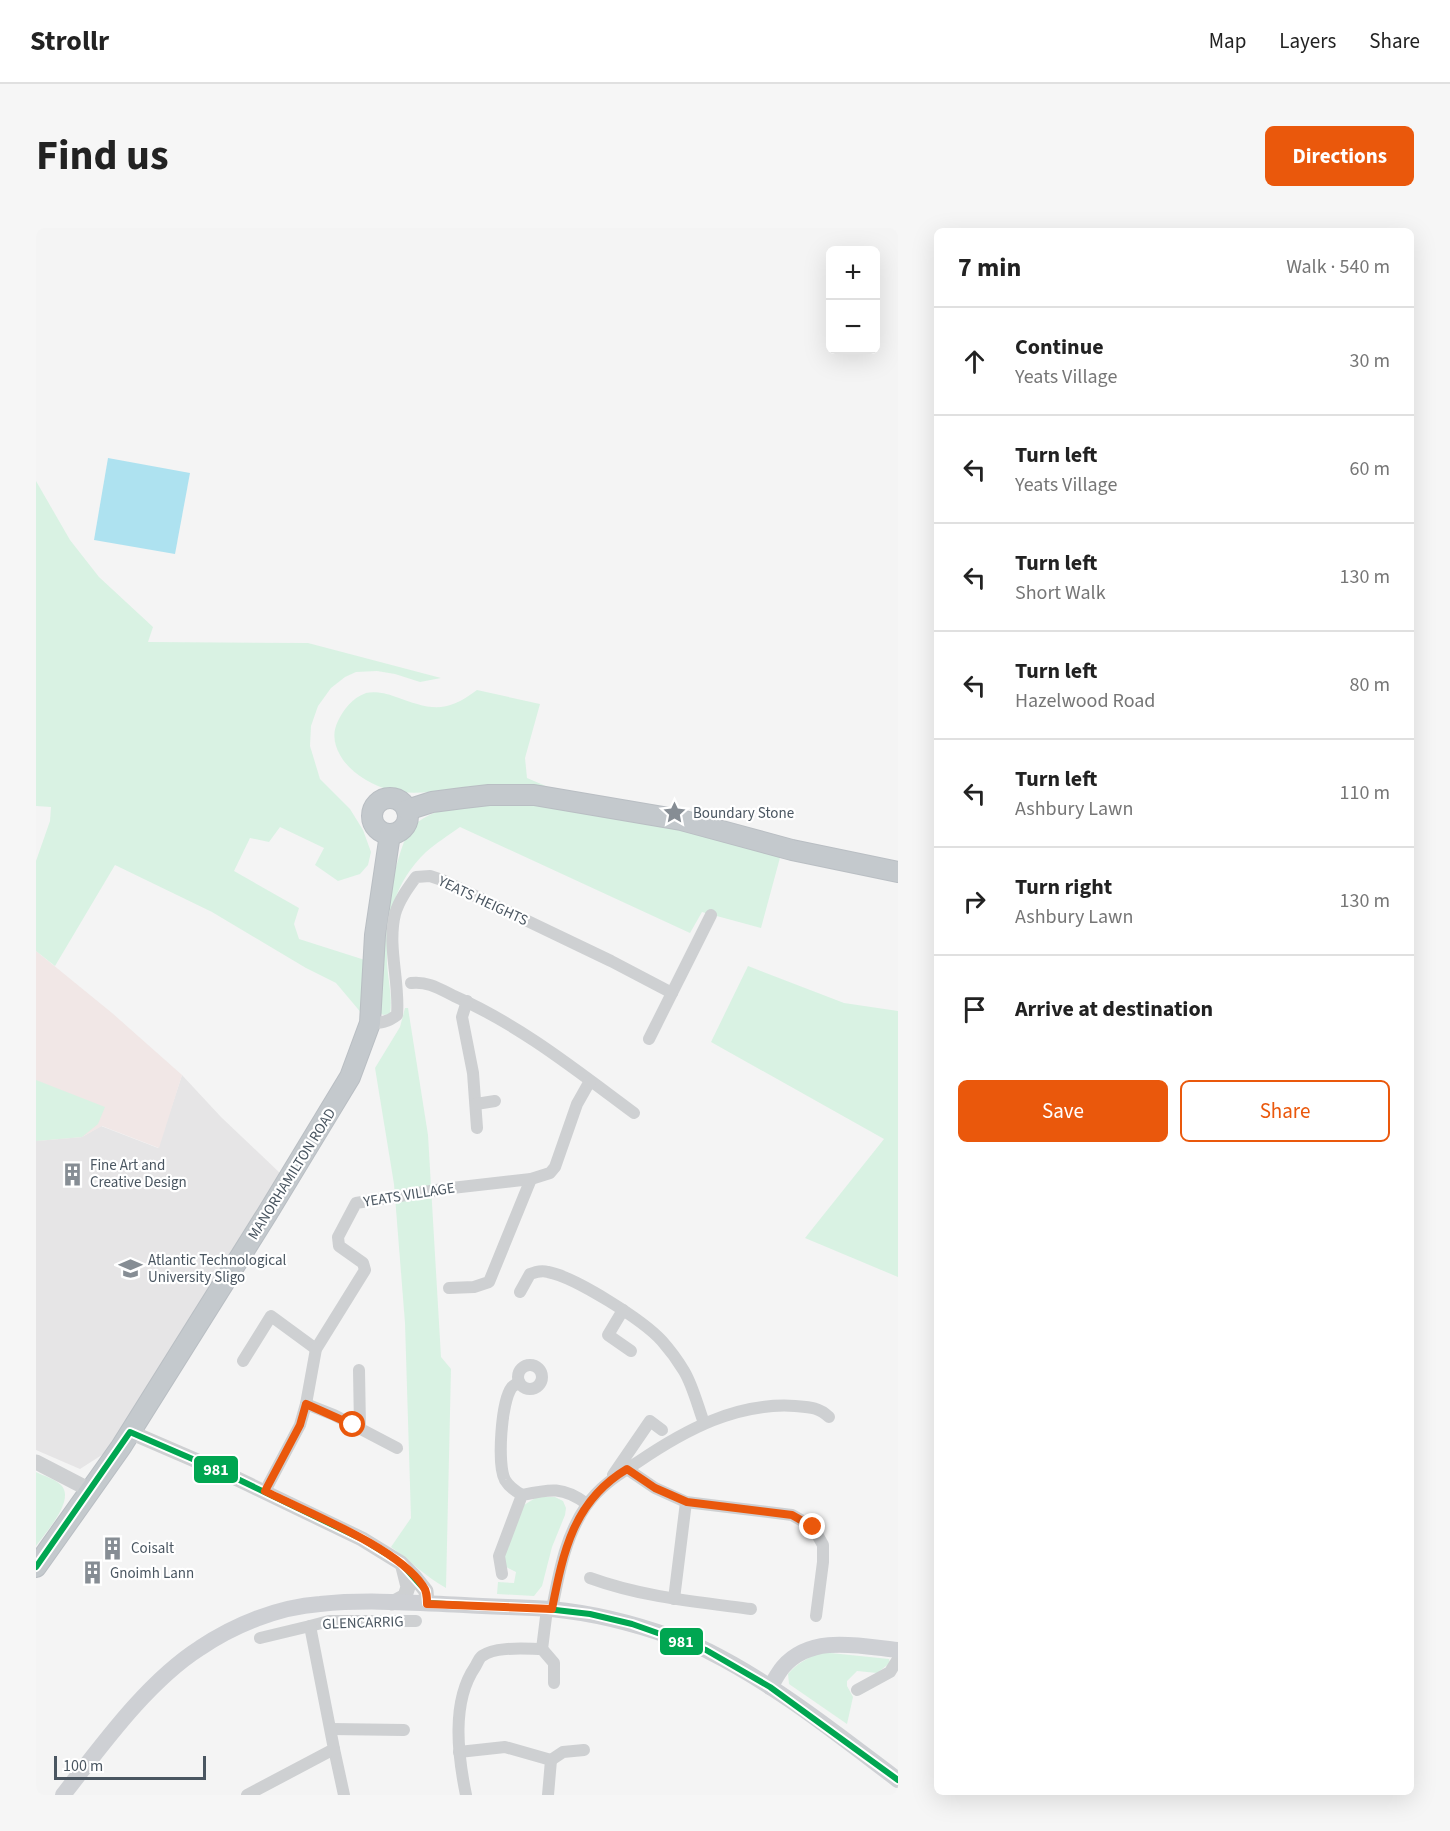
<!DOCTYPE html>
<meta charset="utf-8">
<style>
body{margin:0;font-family:"Source Sans 3",sans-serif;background:#f6f6f6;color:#222}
.controls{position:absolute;right:18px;top:18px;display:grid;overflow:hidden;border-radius:9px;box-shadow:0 6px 24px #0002}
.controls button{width:54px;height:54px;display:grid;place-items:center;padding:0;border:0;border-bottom:2px solid #e0e0e0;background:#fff;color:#222;font:30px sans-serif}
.scale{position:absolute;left:18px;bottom:15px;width:152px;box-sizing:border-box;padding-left:6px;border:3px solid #4a5661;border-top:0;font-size:16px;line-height:21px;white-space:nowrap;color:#4a5661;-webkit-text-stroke:4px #fff;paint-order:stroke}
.stop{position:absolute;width:18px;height:18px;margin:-14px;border:4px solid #ea580c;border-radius:50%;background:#fff}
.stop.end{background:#ea580c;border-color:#fff;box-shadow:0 2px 6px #0008}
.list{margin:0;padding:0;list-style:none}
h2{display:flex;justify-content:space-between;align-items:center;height:78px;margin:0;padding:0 24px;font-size:26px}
h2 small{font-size:20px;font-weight:400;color:#767676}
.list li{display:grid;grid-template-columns:39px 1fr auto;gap:18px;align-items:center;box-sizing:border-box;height:108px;padding:0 24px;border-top:2px solid #e0e0e0}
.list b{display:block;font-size:22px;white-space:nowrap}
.list p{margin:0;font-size:20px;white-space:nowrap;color:#767676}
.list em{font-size:20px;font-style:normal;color:#767676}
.actions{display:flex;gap:12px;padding:18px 24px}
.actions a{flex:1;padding:14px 0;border:2px solid #ea580c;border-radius:9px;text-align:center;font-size:21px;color:#ea580c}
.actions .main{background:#ea580c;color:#fff}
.icon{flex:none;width:33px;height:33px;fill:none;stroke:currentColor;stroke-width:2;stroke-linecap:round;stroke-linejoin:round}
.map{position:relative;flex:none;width:862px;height:1567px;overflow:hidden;border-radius:9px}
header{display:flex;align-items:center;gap:36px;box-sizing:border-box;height:84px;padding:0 30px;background:#fff;border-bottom:2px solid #e0e0e0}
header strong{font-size:28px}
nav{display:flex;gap:33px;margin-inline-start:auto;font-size:21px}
.intro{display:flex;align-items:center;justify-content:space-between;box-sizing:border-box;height:144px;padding:0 36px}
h1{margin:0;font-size:42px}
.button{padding:15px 27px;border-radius:9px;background:#ea580c;color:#fff;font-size:21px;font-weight:700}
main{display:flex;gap:36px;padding:0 36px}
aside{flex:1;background:#fff;border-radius:9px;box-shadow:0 6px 24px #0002}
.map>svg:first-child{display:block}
.education{fill:#e6e5e6}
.medical{fill:#f1e7e6}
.green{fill:#d9f2e3}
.water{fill:#aee2f0}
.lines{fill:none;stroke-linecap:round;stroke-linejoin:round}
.trunk-casing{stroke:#b9bec3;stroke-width:22}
.minor{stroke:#ced0d2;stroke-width:12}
.tertiary{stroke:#ced0d2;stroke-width:15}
.secondary{stroke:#ced0d4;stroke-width:16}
.trunk{stroke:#c4c9cd;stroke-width:20}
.bus-1-casing{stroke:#fff;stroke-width:10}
.bus-1{stroke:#00a651;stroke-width:6}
.route{stroke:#ea580c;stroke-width:8}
.labels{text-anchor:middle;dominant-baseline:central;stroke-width:4.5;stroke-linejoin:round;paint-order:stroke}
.poi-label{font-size:15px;fill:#4a5661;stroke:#fff;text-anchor:start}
.street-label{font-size:15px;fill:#4a5661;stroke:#fff}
.line-badge{stroke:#fff;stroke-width:2}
.badge-label{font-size:16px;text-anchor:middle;font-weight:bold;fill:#fff}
</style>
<header>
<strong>Strollr</strong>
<nav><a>Map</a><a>Layers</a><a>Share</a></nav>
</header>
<div class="intro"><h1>Find us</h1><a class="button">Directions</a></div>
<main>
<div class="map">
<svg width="862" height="1567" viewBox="0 0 862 1567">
<rect width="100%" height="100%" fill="#f4f4f4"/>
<path class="education" d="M 146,847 L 185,889 L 245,946 L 72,1223 L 44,1241 L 0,1222 L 0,913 L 46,909 L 65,898 L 122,920 Z"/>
<path class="medical" d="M 0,723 L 76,785 L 146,847 L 123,920 L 66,898 L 46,909 L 0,913 Z"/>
<g class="green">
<path d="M 0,253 L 34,312 L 63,349 L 117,399 L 112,414 L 272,415 L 405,450 L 384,454 L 359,446 L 341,443 L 320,444 L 309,449 L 295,460 L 282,478 L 275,498 L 274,518 L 284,551 L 314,581 L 327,602 L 335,624 L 332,637 L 324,646 L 302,653 L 279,637 L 288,620 L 244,599 L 233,614 L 214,610 L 198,643 L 263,680 L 258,696 L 263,711 L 332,733 L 327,787 L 300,755 L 270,740 L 176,684 L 79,637 L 19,738 L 0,723 L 0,633 L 14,593 L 15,579 L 0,578 Z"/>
<path d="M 441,462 L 504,476 L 489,530 L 491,550 L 526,565 C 504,563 481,557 459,557 C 413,556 373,578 330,552 C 319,545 310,538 304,527 C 298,516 296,505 302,493 C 308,481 316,470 330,465 C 338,463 350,465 357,468 C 394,481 408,487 441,462 Z"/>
<path d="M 479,574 L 621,594 L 745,626 L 725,700 L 666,684 L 654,705 L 424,599 C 413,607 400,615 390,624 C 358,655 351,688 351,731 C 351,750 357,767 354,786 L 347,787 L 341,782 C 343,758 343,732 346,708 C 349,687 363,611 377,598 C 404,574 445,576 479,574 Z"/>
<path d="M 712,738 L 808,775 L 862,783 L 862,1049 L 769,1010 L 848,911 L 675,814 Z"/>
<path d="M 369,780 L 372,780 L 392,907 L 405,1129 L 415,1141 L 410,1360 C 390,1349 373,1332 355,1319 L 375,1290 L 369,1095 L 358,956 L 339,840 L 364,799 Z"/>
<path d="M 0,852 L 69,879 L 62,896 L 46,909 L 0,913 Z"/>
<path d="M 0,1244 C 8,1248 19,1251 25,1257 C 40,1272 9,1305 0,1318 Z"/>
<path d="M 501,1269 L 519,1269 L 527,1273 L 530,1280 L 529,1287 L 516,1319 L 506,1358 L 498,1368 L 461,1366 L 462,1354 L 478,1355 L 480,1344 L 468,1338 L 467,1329 L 488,1277 Z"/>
<path d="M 785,1424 L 853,1431 L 854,1435 L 841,1445 L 821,1443 L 811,1453 L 811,1458 L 817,1469 L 811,1496 L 753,1456 L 752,1446 C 761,1435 772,1430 785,1424 Z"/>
</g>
<path class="water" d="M 72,230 L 154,245 L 139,326 L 58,312 Z"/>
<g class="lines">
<defs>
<g id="trunk">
<circle cx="354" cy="588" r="18"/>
<path d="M 371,582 L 396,574 L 427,570 L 453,567 L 498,567 L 645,592 L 756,622 L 862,644"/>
<path d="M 0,1339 L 85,1219 L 231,986 L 314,849 L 334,795 L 339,707 L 354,606"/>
</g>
</defs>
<use href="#trunk" class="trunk-casing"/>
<g class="minor">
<path d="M 375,755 C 392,753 404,761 418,768 C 484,797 540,842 598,885"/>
<path d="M 431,773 L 426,789 L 437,845 L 441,900"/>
<path d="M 334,795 C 345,795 352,794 361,787 C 364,754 351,719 359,686 C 363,672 372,660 380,649 L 394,648 L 406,652 L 575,733 L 636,765"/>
<path d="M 613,811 L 675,687"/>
<path d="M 440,876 L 459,873"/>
<path d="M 413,1060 L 438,1059 L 453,1054 L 495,951"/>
<path d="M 484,1064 L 494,1046 C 500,1044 505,1042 512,1044 C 539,1049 607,1092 626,1113 C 634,1122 642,1133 648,1143 C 657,1158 662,1179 668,1195"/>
<path d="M 587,1082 L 572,1107 L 595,1123"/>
<path d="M 207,1133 L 235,1088 L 280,1121"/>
<circle cx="494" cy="1149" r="12"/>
<path d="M 323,1142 L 324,1200"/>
<path d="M 483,1154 C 481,1156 478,1157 476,1159 C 465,1173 461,1237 469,1252 C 473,1259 479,1263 486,1267"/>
<path d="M 270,1176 L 298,1187 L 361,1220"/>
<path d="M 591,1241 L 619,1260 L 650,1274 L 756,1287 L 777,1299 L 787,1317 L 787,1334 L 780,1388"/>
<path d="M 577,1247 L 614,1193 L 626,1202"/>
<path d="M 229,1263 L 264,1197 L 270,1176 L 280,1121 L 329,1042 L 327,1035 L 303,1018 L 302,1009 L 320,975 L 407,961 L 495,951 L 514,945 L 519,939 L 541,876 L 554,853"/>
<path d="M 466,1346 L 463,1328 L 486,1267 C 514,1261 527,1258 551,1276"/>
<path d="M 554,1350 C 606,1369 661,1374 715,1381"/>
<path d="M 638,1371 L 650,1274"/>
<path d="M 516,1381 C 523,1345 529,1309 550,1278 C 565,1257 582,1247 602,1234 C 649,1202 701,1174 759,1178 C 773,1179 783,1179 793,1189"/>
<path d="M 274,1398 L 293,1393 L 380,1393"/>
<path d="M 506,1421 L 518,1435 L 518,1455"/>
<path d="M 821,1462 L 854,1444 L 862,1431"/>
<path d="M 295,1501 L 368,1502"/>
<path d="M 298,1521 L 308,1567"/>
<path d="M 423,1524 L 469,1519 L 515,1532 L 512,1567"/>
<path d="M 515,1532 L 527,1524 L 548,1522"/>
<path d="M 211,1567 L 298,1521 L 274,1398 L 224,1410"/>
<path d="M 430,1567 C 422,1528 415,1474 439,1439 C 441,1436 443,1430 446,1428 C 460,1418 490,1421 506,1421 L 511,1381"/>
</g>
<g class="tertiary">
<path d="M 94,1204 L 189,1245 L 326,1311 L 365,1335 L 378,1348 L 390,1363 L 391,1375"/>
<path d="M 0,1234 L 54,1262"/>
<path d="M 356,1375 L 369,1368 L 372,1359 L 367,1339"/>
</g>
<g class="secondary">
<path d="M 734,1459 C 738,1453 742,1445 747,1439 C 775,1406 824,1418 862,1422"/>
<path d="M 27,1567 C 66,1517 111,1454 164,1420 C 198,1397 242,1379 284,1376 C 332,1371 381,1375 428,1377 C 457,1379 486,1379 515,1381 C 556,1385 597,1395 636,1409 C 648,1413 661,1417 672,1423 C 740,1457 801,1506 862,1552"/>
</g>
<use href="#trunk" class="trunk"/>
<defs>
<path id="bus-1" d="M 0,1339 L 94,1204 L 189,1245 L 326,1311 L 365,1335 L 390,1363 L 391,1375 L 511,1381 L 554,1386 L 596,1396 L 670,1422 L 734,1459 L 862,1552"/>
</defs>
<use href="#bus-1" class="bus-1-casing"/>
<use href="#bus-1" class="bus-1"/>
</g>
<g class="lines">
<path class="route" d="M 317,1197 L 270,1176 L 264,1197 L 229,1263 C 272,1285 361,1319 387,1358 C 391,1363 391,1369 391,1376 L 516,1381 C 527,1325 537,1273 591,1241 L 619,1260 L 651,1274 L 756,1287 L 777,1299"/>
</g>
<defs>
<symbol id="sight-bare" viewBox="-9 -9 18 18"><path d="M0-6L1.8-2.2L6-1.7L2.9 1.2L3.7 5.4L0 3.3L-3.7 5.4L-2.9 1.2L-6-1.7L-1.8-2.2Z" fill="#868d94" stroke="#fff" stroke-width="2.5" paint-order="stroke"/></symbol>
<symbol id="building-bare" viewBox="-9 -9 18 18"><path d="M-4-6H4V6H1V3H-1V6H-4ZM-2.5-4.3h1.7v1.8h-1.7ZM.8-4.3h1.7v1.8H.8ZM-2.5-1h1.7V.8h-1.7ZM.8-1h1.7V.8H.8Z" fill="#868d94" stroke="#fff" stroke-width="2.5" paint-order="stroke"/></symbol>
<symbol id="university-bare" viewBox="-9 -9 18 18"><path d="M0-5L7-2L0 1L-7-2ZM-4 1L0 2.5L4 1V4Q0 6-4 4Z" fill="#868d94" stroke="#fff" stroke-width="2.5" paint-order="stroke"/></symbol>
</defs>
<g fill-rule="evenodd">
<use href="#sight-bare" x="622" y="568" width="33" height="33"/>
<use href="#building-bare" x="20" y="930" width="33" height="33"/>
<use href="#university-bare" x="78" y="1024" width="33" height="33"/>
<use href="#building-bare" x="60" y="1304" width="33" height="33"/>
<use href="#building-bare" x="40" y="1328" width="33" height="33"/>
</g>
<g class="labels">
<g class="poi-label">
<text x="657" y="585">Boundary Stone</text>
<text x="54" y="937">Fine Art and<tspan x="54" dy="17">Creative Design</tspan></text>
<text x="112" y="1032">Atlantic Technological<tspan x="112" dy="17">University Sligo</tspan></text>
<text x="95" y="1320">Coisalt</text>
<text x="74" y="1345">Gnoimh Lann</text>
</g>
<g class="street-label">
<text transform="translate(447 673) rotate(25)">YEATS HEIGHTS</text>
<text transform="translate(256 946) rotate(-58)">MANORHAMILTON ROAD</text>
<text transform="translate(373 967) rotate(-9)">YEATS VILLAGE</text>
<text transform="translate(327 1395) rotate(-2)">GLENCARRIG</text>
</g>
</g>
<g class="line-badge">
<rect x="157" y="1227" width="46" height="29" rx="6" fill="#00a651"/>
<rect x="623" y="1399" width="45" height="29" rx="6" fill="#00a651"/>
</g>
<g class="badge-label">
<text x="180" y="1247">981</text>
<text x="645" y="1419">981</text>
</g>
</svg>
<div class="controls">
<button>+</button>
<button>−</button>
</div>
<div class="scale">100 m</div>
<div class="stop" style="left:317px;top:1197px"></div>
<div class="stop end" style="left:777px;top:1299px"></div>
</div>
<aside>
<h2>7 min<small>Walk · 540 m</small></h2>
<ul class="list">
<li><svg class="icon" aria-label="ahead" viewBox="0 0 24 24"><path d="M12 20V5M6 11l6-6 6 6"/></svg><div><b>Continue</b><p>Yeats Village</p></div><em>30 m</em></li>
<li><svg class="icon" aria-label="left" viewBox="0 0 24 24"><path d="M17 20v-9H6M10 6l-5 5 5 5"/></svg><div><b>Turn left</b><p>Yeats Village</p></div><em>60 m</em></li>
<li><svg class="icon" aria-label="left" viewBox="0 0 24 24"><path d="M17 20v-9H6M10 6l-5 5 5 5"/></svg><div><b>Turn left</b><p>Short Walk</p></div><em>130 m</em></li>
<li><svg class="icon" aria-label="left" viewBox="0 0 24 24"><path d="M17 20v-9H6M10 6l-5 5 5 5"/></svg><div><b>Turn left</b><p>Hazelwood Road</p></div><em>80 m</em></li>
<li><svg class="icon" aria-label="left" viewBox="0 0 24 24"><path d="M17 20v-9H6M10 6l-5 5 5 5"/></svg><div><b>Turn left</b><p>Ashbury Lawn</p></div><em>110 m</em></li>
<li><svg class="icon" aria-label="right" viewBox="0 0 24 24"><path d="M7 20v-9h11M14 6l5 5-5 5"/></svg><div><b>Turn right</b><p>Ashbury Lawn</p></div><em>130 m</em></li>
<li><svg class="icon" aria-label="arrive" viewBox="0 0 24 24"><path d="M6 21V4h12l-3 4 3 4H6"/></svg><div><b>Arrive at destination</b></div></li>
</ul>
<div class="actions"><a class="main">Save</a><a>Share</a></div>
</aside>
</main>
